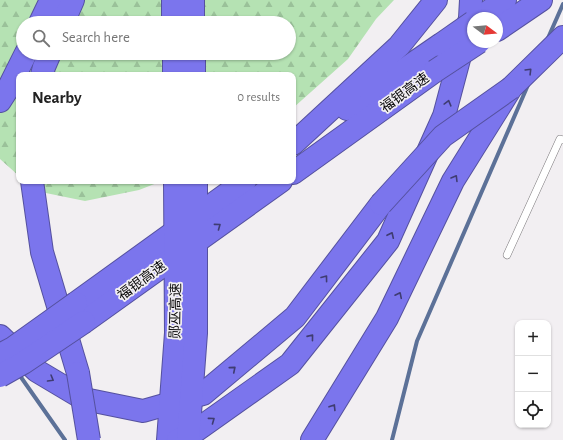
<!DOCTYPE html>
<meta charset="utf-8">
<style>
body{margin:0;font-family:"Alegreya Sans","Noto Sans SC",sans-serif;background:#f2f2f2;color:#222}
.controls{position:absolute;right:12px;bottom:12px;display:grid;overflow:hidden;border-radius:8px;box-shadow:0 1px 3px #0004}
.controls button{width:36px;height:36px;display:grid;place-items:center;padding:0;border:0;border-bottom:1px solid #e0e0e0;background:#fff;color:#222;font:20px sans-serif}
.compass{position:absolute;left:467px;top:12px;width:36px;height:36px;border-radius:50%;background:#fff;box-shadow:0 1px 3px #0004;rotate:106deg}
.list{margin:0;padding:0;list-style:none}
h2{display:flex;justify-content:space-between;align-items:center;height:52px;margin:0;padding:0 16px;font-size:17px}
h2 small{font-size:13px;font-weight:400;color:#767676}
.icon{flex:none;width:22px;height:22px;fill:none;stroke:currentColor;stroke-width:2;stroke-linecap:round;stroke-linejoin:round}
.map{position:relative;flex:none;width:563px;height:440px;overflow:hidden}
.search{position:absolute;background:#fff;box-shadow:0 1px 3px #0004;left:16px;top:16px;width:280px;height:44px;display:flex;align-items:center;gap:10px;box-sizing:border-box;padding:0 14px;border-radius:22px;color:#767676;font-size:15px}
.panel{position:absolute;background:#fff;box-shadow:0 1px 3px #0004;left:16px;top:72px;width:280px;height:112px;border-radius:8px}
.map>svg:first-child{display:block}
.forest{fill:url(#forest-firs);fill-rule:evenodd}
.lines{fill:none;stroke-linecap:round;stroke-linejoin:round}
.stream{stroke:#5c7198;stroke-width:4}
.lane-casing{stroke:#7d7a7d;stroke-width:8}
.highway-casing{stroke:#55519f;stroke-width:24}
.lane{stroke:#fff;stroke-width:7}
.highway{stroke:#7b75ed;stroke-width:22}
.highway-bridge-casing{stroke:#55519f;stroke-width:24;stroke-linecap:butt}
.highway-bridge{stroke:#7b75ed;stroke-width:22}
.oneway{stroke:#3f3c72}
.labels{text-anchor:middle;dominant-baseline:central;stroke-width:3.5;stroke-linejoin:round;paint-order:stroke}
.street-label{font-size:14px;fill:#0e0d0e;stroke:#f2eff2}
</style>
<div class="map">
<svg width="563" height="440" viewBox="0 0 563 440">
<defs>
<pattern id="forest-firs" width="22" height="20" patternUnits="userSpaceOnUse"><rect width="22" height="20" fill="#b5e2b3"/><path d="M5 1l3.5 6h-7zM16 11l3.5 6h-7z" fill="#9ac199"/></pattern>
</defs>
<rect width="100%" height="100%" fill="#f2eff2"/>
<g class="forest">
<path d="M 0,0 L 394,0 L 376,19 L 348,59 L 293,108 L 293,75 L 19,75 L 19,176 L 0,159 ZM 23,23 L 289,23 L 289,53 L 23,53 Z"/>
<path d="M 24,181 L 162,181 L 139,190 L 85,201 L 36,191 Z"/>
</g>
<g class="lines">
<g class="stream">
<path d="M 548,38 L 563,4"/>
<path d="M 18,373 L 65,440"/>
<path d="M 392,440 L 417,341 L 528,85"/>
</g>
<defs>
<path id="lane" d="M 507,255 L 560,139 L 563,140"/>
<g id="highway">
<path d="M 173,0 L 173,23"/>
<path d="M 193,0 L 193,23"/>
<path d="M 479,18 L 505,0"/>
<path d="M 40,23 L 51,0"/>
<path d="M 63,23 L 73,0"/>
<path d="M 497,30 L 541,0"/>
<path d="M 174,53 L 174,75"/>
<path d="M 194,53 L 194,75"/>
<path d="M 42,75 L 44,67 L 50,53"/>
<path d="M 0,101 L 9,87 L 26,53"/>
<path d="M 347,109 L 440,45"/>
<path d="M 293,144 L 399,46 L 436,0"/>
<path d="M 293,173 L 435,71"/>
<path d="M 32,181 L 42,252 L 78,373"/>
<path d="M 76,303 L 245,181"/>
<path d="M 84,322 L 281,181"/>
<path d="M 0,336 L 37,371 L 84,399 L 143,411 L 203,394 L 295,317 L 381,204"/>
<path d="M 168,440 L 176,333 L 175,181"/>
<path d="M 178,440 L 194,432 L 290,364 L 388,241 L 444,116 L 470,18 L 471,0"/>
<path d="M 188,440 L 196,333 L 196,181"/>
<path d="M 312,440 L 387,318 L 453,181 L 511,88 L 563,37"/>
</g>
</defs>
<use href="#lane" class="lane-casing"/>
<use href="#highway" class="highway-casing"/>
<use href="#lane" class="lane"/>
<use href="#highway" class="highway"/>
<defs>
<g id="highway-bridge">
<path d="M 440,45 L 473,22"/>
<path d="M 435,71 L 479,42"/>
<path d="M 381,204 L 443,136 L 511,88"/>
<path d="M 0,355 L 13,348 L 76,303"/>
<path d="M 78,373 L 89,440"/>
<path d="M 0,376 L 23,363 L 84,322"/>
</g>
</defs>
<use href="#highway-bridge" class="highway-bridge-casing"/>
<use href="#highway-bridge" class="highway-bridge"/>
</g>
<defs><path id="oneway-chevron" d="M-2-3.5L2.5 0L-2 3.5" fill="none" stroke-width="1.6" stroke-linecap="round" stroke-linejoin="round"/></defs>
<g class="oneway">
<use href="#oneway-chevron" transform="translate(529 71) rotate(-45)"/>
<use href="#oneway-chevron" transform="translate(448 103) rotate(-75)"/>
<use href="#oneway-chevron" transform="translate(455 178) rotate(-59)"/>
<use href="#oneway-chevron" transform="translate(218 226) rotate(-36)"/>
<use href="#oneway-chevron" transform="translate(391 235) rotate(-65)"/>
<use href="#oneway-chevron" transform="translate(325 278) rotate(-53)"/>
<use href="#oneway-chevron" transform="translate(399 295) rotate(-64)"/>
<use href="#oneway-chevron" transform="translate(311 337) rotate(-51)"/>
<use href="#oneway-chevron" transform="translate(233 369) rotate(-40)"/>
<use href="#oneway-chevron" transform="translate(51 379) rotate(30)"/>
<use href="#oneway-chevron" transform="translate(333 407) rotate(-58)"/>
<use href="#oneway-chevron" transform="translate(212 420) rotate(-36)"/>
</g>
<g class="labels">
<g class="street-label">
<text transform="translate(405 93) rotate(-36)">福银高速</text>
<text transform="translate(142 281) rotate(-36)">福银高速</text>
<text transform="translate(176 311) rotate(-89)">郧巫高速</text>
</g>
</g>
</svg>
<div class="controls">
<button>+</button>
<button>−</button>
<button><svg class="icon" aria-label="locate" viewBox="0 0 24 24"><circle cx="12" cy="12" r="6"/><path d="M12 2v4M12 18v4M2 12h4M18 12h4"/></svg></button>
</div>
<svg class="compass" viewBox="-18 -18 36 36"><path d="M0-13l5 13h-10z" fill="#e53935"/><path d="M0 13l5-13h-10z" fill="#767676"/></svg>
<div class="search"><svg class="icon" aria-label="search" viewBox="0 0 24 24"><circle cx="10" cy="10" r="6"/><path d="M15 15l6 6"/></svg>Search here</div>
<section class="panel">
<h2>Nearby<small>0 results</small></h2>
<ul class="list">
</ul>
</section>
</div>
